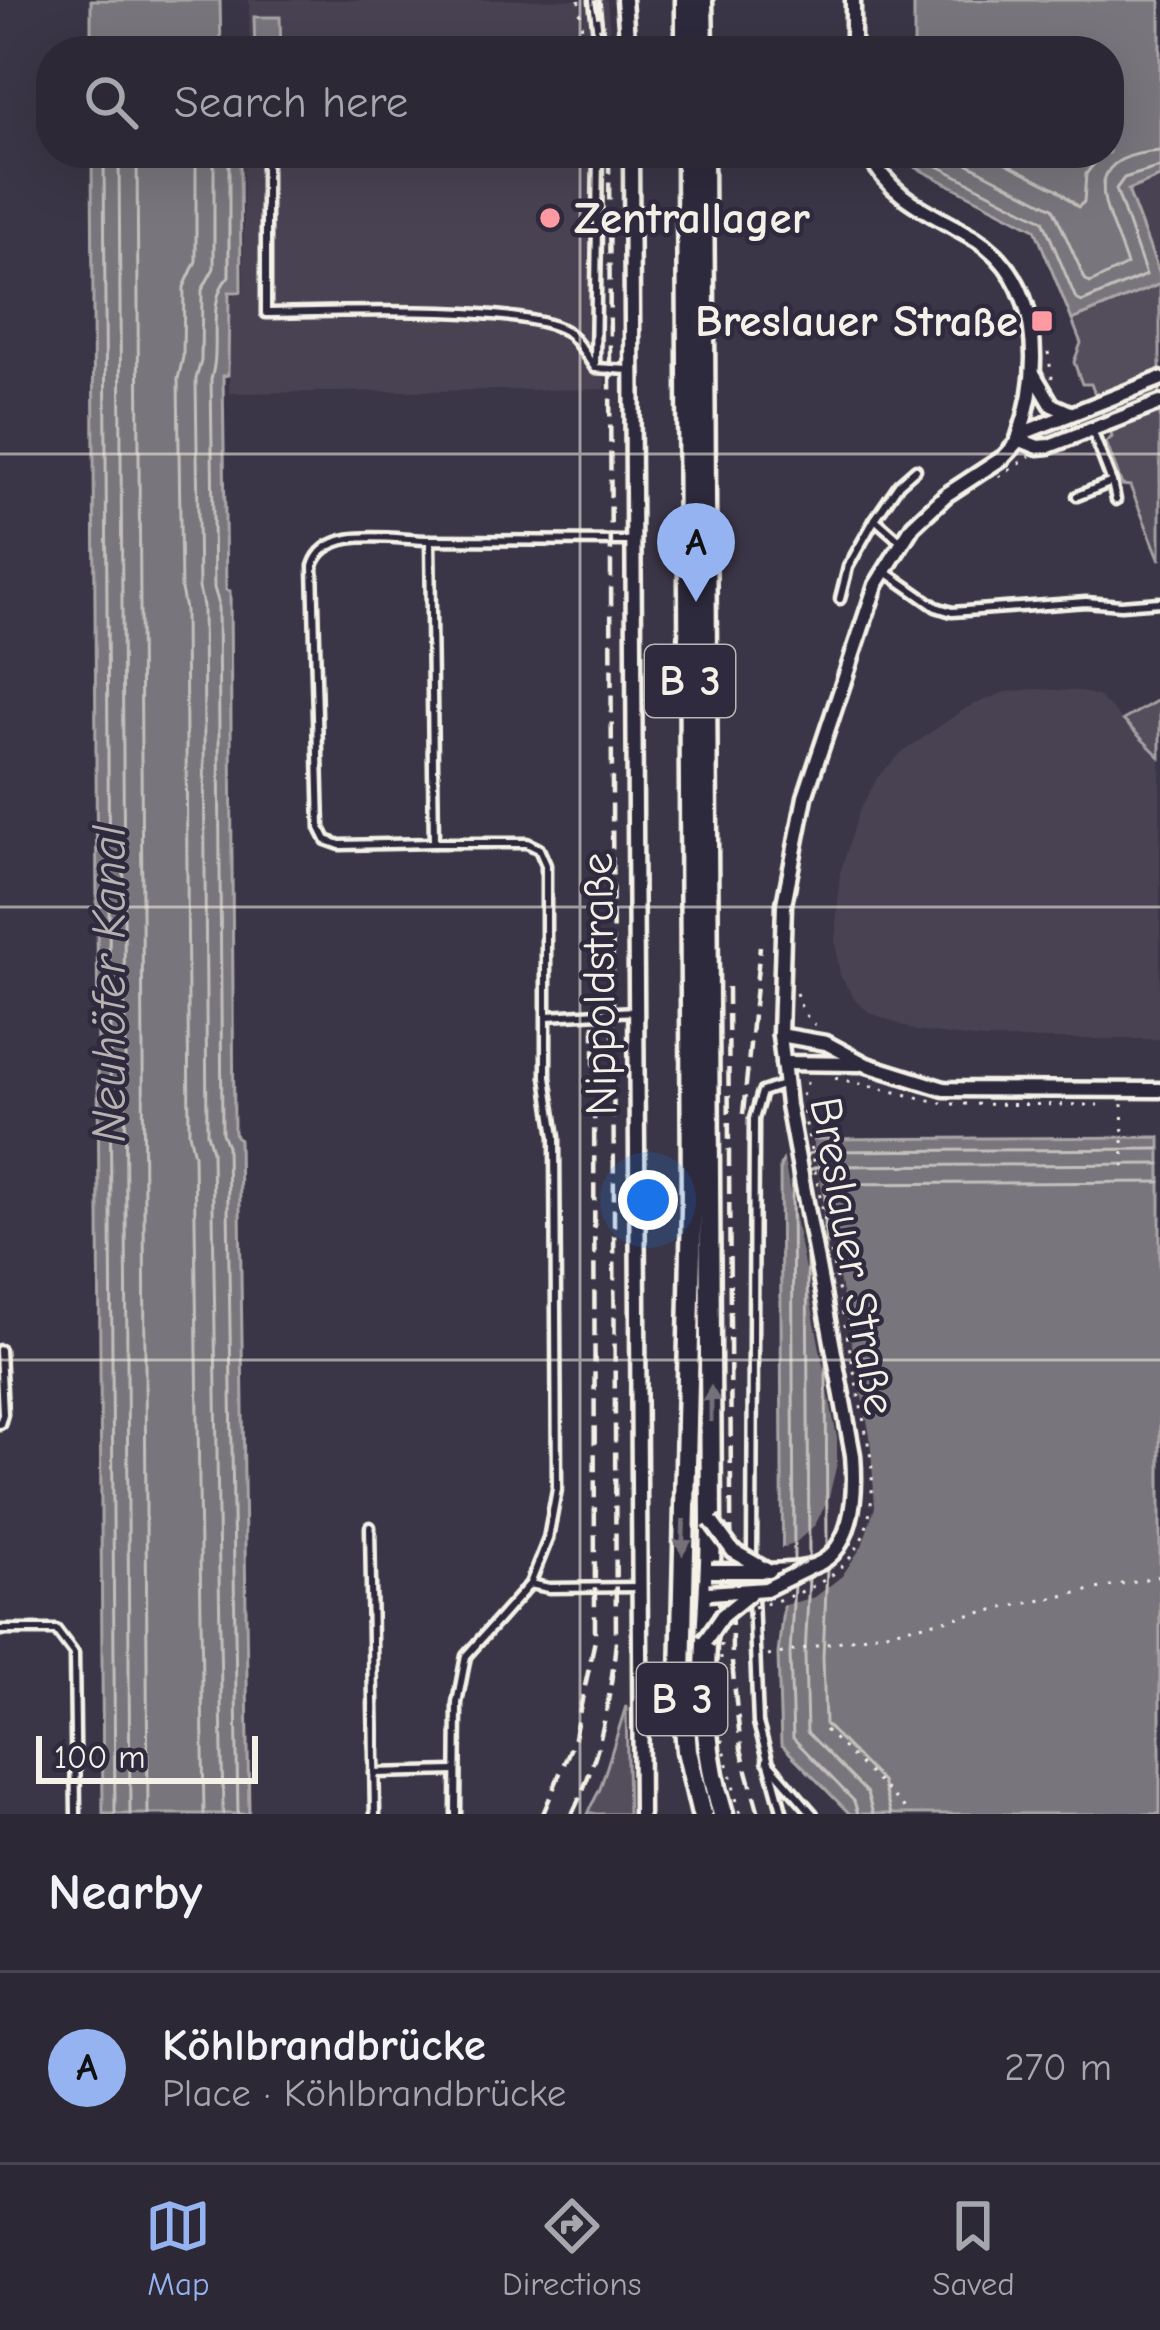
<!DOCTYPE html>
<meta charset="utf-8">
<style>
body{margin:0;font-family:"Comic Neue",sans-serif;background:#383441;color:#f1f3f6}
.scale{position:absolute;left:36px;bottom:30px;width:222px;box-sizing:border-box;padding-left:12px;border:6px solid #f4f1e8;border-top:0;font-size:33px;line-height:42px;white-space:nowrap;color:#f4f1e8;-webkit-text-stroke:9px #2f2a3d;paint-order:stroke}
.you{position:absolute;left:648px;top:1200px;width:42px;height:42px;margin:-30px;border:9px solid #fff;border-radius:50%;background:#1a73e8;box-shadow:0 0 0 18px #1a73e833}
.badge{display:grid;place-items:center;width:78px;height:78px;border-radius:50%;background:#95b2f1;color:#111;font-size:39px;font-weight:700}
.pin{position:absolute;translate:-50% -99px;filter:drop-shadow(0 3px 6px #0008)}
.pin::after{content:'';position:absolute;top:63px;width:42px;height:36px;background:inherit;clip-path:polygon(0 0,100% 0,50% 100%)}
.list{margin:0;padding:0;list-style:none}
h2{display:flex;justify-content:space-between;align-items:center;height:156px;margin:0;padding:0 48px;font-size:51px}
h2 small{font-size:39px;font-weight:400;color:#a6a6ad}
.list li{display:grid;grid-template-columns:78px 1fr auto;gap:36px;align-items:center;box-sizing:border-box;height:192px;padding:0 48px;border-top:3px solid #484450}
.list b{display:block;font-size:45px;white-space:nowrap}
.list p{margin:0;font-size:39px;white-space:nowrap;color:#a6a6ad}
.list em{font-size:39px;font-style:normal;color:#a6a6ad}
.icon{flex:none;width:66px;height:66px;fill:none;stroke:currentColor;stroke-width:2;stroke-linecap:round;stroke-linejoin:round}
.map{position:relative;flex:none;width:1160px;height:1814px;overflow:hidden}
.search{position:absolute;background:#2c2835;box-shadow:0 12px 48px #0002;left:36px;right:36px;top:36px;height:132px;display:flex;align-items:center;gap:30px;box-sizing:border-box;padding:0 42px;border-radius:48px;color:#a6a6ad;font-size:45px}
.sheet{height:348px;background:#2c2835}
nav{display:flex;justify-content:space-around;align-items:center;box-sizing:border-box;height:168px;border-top:3px solid #484450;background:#2c2835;font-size:33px;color:#a6a6ad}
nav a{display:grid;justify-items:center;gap:6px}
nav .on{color:#95b2f1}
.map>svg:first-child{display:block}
.built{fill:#484352}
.green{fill:#534e5c;stroke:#a4a0a2;stroke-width:3}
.water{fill:#78747b;stroke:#aaa6a7;stroke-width:3}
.pier{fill:#3b3647}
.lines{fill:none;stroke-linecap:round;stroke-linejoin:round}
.shore{stroke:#c2bfbc;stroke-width:3}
.service-casing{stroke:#f4f1e8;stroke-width:15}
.minor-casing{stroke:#f4f1e8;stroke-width:21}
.primary-casing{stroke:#f4f1e8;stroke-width:27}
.path{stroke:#f4f1e8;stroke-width:3;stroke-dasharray:3 9;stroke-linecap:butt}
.service{stroke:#2f2a3d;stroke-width:6}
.minor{stroke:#2f2a3d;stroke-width:12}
.primary{stroke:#2f2a3d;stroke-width:18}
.rail{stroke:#f4f1e8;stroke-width:4.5;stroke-dasharray:18 9;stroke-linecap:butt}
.minor-bridge-casing{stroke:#f4f1e8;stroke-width:21;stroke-linecap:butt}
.path-bridge{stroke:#f4f1e8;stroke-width:3;stroke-dasharray:3 9;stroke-linecap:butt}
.minor-bridge{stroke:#2f2a3d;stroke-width:12}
.oneway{fill:#747079}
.grid{fill:none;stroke:#f4f1e8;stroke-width:3;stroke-opacity:0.55}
.poi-dot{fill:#ff9aa2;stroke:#2f2a3d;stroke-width:4.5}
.labels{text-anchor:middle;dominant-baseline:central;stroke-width:9;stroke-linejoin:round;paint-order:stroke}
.shield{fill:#2f2a3d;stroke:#b9b5b5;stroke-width:3}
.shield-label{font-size:42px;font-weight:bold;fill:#f4f1e8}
.poi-label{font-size:45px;font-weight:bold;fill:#f4f1e8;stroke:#2f2a3d;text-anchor:start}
.street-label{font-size:45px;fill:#f4f1e8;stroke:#2f2a3d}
.water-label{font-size:48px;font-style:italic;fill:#b6b2b2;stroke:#2f2a3d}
</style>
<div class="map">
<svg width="1160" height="1814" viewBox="0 0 1160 1814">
<rect width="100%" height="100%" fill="#3b3647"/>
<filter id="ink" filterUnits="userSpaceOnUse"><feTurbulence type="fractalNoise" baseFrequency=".00833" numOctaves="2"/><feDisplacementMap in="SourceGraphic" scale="24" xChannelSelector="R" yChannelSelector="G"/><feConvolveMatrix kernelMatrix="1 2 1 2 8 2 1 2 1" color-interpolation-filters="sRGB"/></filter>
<g filter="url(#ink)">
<g class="built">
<path d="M 249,0 L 607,0 L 612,51 L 250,51 Z"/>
<path d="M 243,153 L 602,153 L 605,389 L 229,393 L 230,299 L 234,294 L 244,294 Z"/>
<path d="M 1160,177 L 1160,275 L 1127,189 Z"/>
<path d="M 1035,689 L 1079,691 L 1099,697 L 1160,757 L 1160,1039 L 983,1039 L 916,1031 L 869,1012 L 855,1000 L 840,975 L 835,941 L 840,873 L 860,809 L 878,777 L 901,753 L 966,708 L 1005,692 Z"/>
</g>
<g class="green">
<path d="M 1160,284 L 1160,560 L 1130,486 L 1122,485 L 1106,442 L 1112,437 L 1091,384 L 1082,384 L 1074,362 L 1081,343 L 1072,320 Z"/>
<path d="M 1160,699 L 1160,757 L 1123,720 Z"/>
<path d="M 626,1706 L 628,1814 L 587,1814 L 600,1789 Z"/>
</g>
<g class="water">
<path d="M 91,0 L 220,0 L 221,51 L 91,51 Z"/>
<path d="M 914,0 L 1160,0 L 1160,177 L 1128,190 L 1160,275 L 1160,284 L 1072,320 L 1035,229 L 915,167 L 915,153 L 1109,153 L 1109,51 L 914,51 Z"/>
<path d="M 254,17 L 280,17 L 281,51 L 255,51 Z"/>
<path d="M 92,153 L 240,153 L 241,292 L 229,292 L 228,375 L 223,376 L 226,590 L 230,591 L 234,1133 L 239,1140 L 249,1814 L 103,1814 Z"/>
<path d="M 1160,1137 L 1160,1814 L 850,1814 L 781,1744 L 778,1654 L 783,1609 L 780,1166 L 790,1149 L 813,1139 Z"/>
</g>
<path class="pier" d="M 811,1134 L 870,1436 L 875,1507 L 862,1546 L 842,1576 L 815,1597 L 777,1607 L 776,1550 L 794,1544 L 815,1525 L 829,1497 L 837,1463 L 837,1438 L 782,1150 L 787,1143 Z"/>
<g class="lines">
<g class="shore">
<path d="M 104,153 L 115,1814"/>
<path d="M 119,153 L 130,1814"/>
<path d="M 137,153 L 148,1814"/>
<path d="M 196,153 L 196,261 L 184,287 L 183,357 L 178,379 L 181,589 L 185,610 L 189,1133 L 194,1155 L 204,1814"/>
<path d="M 214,153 L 214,268 L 202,290 L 201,361 L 196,379 L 199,588 L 203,606 L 207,1133 L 212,1151 L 223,1814"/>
<path d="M 229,153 L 229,276 C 205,301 222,346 211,379 L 214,588 L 218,601 L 222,1133 L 227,1146 L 238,1814"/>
<path d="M 927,153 L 930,162 L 1043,220 L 1076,299 L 1082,302 L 1146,275 L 1116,189 L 1124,178 L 1160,167"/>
<path d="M 947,153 L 1053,208 L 1085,279 L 1090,283 L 1127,265 C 1111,214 1069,157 1160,151"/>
<path d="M 986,153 L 1057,189 L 1078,207 L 1084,202 L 1086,174 L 1102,153"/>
<path d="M 806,1155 L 817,1151 L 1160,1149"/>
<path d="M 809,1170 L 820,1166 L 1160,1164"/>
<path d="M 792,1174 L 794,1561"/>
<path d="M 825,1256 L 825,1189 L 830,1184 L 1160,1182"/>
<path d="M 807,1258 L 809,1557"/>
<path d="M 826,1359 L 827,1546"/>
<path d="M 827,1569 L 823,1656 L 825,1724 L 882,1782 L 891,1814"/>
<path d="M 809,1578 L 805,1655 L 807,1732 L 867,1793 L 873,1814"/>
<path d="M 794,1585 L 790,1654 L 793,1738 L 854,1801 L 858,1814"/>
</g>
<defs>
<g id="service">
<path d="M 594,0 L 600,51"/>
<path d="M 266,153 L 266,313 C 326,312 522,304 566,331 C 577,339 587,357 595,368 L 629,370"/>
<path d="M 595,365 L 598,153"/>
<path d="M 1112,482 L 1116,500"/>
<path d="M 1077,496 L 1112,482 L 1092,430"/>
<path d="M 430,540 C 394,540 326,524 313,566 L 320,828 L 326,840 L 340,845 L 434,843"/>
<path d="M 901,542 L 875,519 L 899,484 L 916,469"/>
<path d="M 886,572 L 936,607 L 952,612 L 1086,602 L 1121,605 L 1160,602"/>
<path d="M 840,599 L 848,567 L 875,519"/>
<path d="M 547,1016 L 635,1011"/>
<path d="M 0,1350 L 3,1414 L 0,1424"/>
<path d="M 370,1527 L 375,1814"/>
<path d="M 752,1560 L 754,1119 L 762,1092 L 785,1084"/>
<path d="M 752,1573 L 758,1723 L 783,1814"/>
<path d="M 530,1584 L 549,1588 L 639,1587"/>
<path d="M 0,1630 L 56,1630 L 74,1654 L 76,1814"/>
<path d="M 767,1761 L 813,1814"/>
<path d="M 374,1773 L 455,1771"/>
<path d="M 456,1814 L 457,1703 L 466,1656 L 530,1584 L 548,1539 L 557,1489 L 555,1137 L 546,1077 L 546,865 L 539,849 L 527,843 L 434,843 L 430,540 L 631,541"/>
</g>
<g id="minor">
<path d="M 624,0 L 628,51"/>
<path d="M 853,51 L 853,0"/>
<path d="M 631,153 L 641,1814"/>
<path d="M 868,153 C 892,201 933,213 976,239 C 1042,281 1042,370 1019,436"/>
<path d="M 1033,373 L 1052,405 L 1070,413"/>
<path d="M 1018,439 L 1038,447 L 1049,446 L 1160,403"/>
<path d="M 780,1035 L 826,1043 L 867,1065 L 944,1089 L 1160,1090"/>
<path d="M 783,1063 L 860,1064"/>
<path d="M 768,1571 C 780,1570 794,1571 806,1568 C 855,1558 856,1492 853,1455 L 788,1105 L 780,1035 L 784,904 L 805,797 L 876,585 L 913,526 L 946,495 L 1004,457 L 1028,431 L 1160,379"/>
</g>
<g id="primary">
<path d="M 686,0 L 686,51"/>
<path d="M 702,0 L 703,51"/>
<path d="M 687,153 L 692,1210 L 681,1677 L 687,1751 L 702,1814"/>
<path d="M 703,153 L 711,1521 C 711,1626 691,1710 723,1814"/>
</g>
</defs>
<use href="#service" class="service-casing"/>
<use href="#minor" class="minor-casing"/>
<use href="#primary" class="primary-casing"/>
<g class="path">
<path d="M 579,0 L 584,51"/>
<path d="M 1048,352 L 1052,378"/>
<path d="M 999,477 L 1030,456"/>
<path d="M 796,993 L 803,1012 L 815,1025"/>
<path d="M 835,1078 L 942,1103"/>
<path d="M 802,1096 L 809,1078"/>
<path d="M 952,1104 L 1098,1105"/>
<path d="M 1122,1104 L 1124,1173"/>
<path d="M 768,1656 L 1160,1576"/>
<path d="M 825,1730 L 911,1814"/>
</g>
<use href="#service" class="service"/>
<use href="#minor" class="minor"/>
<use href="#primary" class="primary"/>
<g class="rail">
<path d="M 595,0 L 605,51"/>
<path d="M 728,987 L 732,1663 L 741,1749 L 759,1814"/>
<path d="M 743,1114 L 760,946"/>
<path d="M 543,1814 L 573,1742 L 595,1640 L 594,1024"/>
<path d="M 572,1814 C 600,1758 610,1702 616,1641 L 609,153"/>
</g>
<defs>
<g id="minor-bridge">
<path d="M 711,1521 L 733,1551 L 768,1571"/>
<path d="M 711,1571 L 761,1571"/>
<path d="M 709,1593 L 766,1589 L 809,1568"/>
<path d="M 705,1641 L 722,1616 L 749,1594"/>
</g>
</defs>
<use href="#minor-bridge" class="minor-bridge-casing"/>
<g class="path-bridge">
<path d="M 754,1607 C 840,1585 880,1553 871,1458 L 802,1104"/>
<path d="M 721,1644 L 721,1736 L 740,1814"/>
</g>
<use href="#minor-bridge" class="minor-bridge"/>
</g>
<defs><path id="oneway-solid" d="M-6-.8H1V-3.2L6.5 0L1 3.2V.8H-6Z" transform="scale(3)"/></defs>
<g class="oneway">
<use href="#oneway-solid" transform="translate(711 1404) rotate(-90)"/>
<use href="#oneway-solid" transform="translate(683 1537) rotate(92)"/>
</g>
</g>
<path class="grid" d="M 580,0 L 580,51M 580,153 L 580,1814M 0,454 L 1160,454M 0,907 L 1160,907M 0,1360 L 1160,1360"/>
<g class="poi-dot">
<circle cx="550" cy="218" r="12"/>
<rect x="1030" y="309" width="24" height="24" rx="6"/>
</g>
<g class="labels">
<g class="shield">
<rect x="645" y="645" width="90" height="72" rx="9"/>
<rect x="637" y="1663" width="90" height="72" rx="9"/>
</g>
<g class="shield-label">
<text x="690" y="681">B 3</text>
<text x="682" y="1699">B 3</text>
</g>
<g class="poi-label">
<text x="574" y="218">Zentrallager</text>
<text x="1018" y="321" text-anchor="end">Breslauer Straße</text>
</g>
<g class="street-label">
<text transform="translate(599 984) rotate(-91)">Nippoldstraße</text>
<text transform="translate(853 1256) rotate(80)">Breslauer Straße</text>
</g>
<g class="water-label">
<text transform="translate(109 984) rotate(-90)">Neuhöfer Kanal</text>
</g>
</g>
</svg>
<div class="scale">100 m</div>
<div class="you"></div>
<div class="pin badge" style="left:696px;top:602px">A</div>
<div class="search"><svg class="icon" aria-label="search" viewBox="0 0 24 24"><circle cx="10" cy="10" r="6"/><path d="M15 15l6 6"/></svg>Search here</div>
</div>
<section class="sheet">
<h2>Nearby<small></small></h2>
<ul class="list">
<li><span class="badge">A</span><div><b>Köhlbrandbrücke</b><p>Place · Köhlbrandbrücke</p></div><em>270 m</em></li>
</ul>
</section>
<nav>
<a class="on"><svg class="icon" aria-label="map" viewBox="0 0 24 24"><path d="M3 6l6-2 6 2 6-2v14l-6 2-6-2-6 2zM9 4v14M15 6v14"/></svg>Map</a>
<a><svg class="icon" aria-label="directions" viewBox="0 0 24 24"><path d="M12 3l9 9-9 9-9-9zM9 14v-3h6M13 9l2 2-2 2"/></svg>Directions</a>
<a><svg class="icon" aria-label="saved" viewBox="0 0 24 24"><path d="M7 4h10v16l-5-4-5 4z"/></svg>Saved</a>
</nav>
